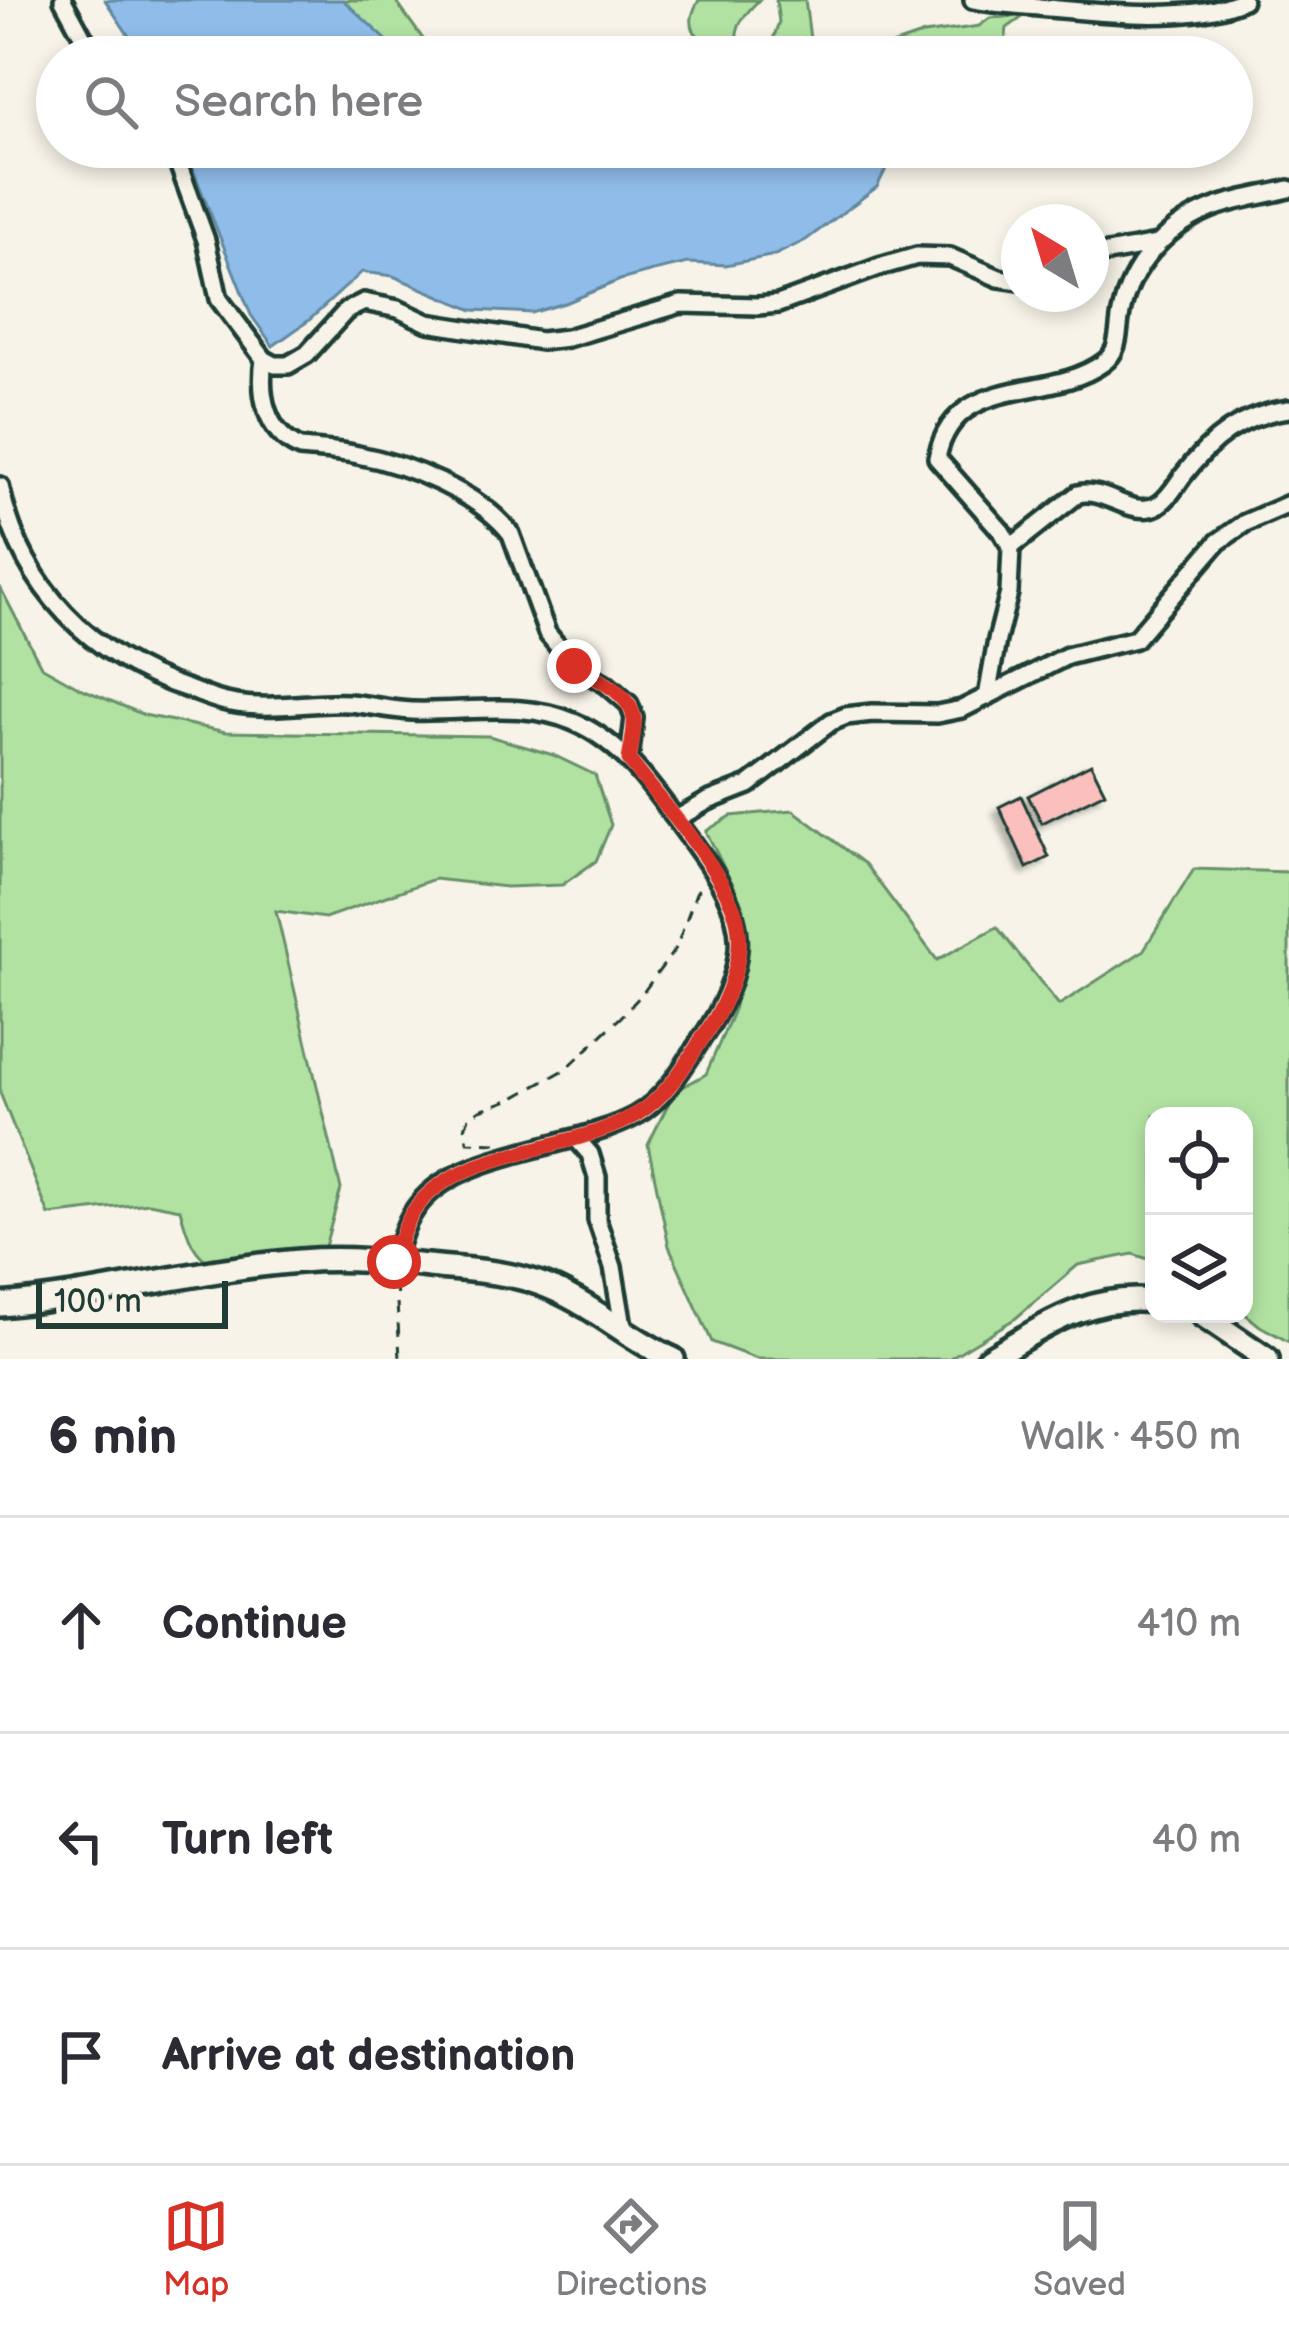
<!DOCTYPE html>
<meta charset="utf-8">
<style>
body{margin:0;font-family:"Balsamiq Sans",sans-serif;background:#f7f7f7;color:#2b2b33}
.controls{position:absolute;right:36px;bottom:36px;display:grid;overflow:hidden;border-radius:24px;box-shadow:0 6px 18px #0003}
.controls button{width:108px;height:108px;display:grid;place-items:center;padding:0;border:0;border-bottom:3px solid #e1e1e2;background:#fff;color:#2b2b33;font:60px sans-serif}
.compass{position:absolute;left:1001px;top:204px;width:108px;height:108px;border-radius:50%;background:#fff;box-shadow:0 6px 18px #0003;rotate:322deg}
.scale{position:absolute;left:36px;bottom:30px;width:192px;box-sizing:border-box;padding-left:12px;border:6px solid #1f3d34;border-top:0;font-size:33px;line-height:42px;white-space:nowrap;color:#1f3d34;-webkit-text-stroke:9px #f7f3e8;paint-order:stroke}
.stop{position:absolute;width:36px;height:36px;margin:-27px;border:9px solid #d93025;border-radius:50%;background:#fff}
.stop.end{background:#d93025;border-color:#fff;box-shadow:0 3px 12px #0008}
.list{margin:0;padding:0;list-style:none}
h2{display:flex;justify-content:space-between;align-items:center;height:156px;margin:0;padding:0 48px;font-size:51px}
h2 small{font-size:39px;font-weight:400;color:#7c7c81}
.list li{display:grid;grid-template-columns:78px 1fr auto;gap:36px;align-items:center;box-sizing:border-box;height:216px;padding:0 48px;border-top:3px solid #e1e1e2}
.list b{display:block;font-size:45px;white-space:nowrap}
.list em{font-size:39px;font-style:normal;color:#7c7c81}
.icon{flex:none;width:66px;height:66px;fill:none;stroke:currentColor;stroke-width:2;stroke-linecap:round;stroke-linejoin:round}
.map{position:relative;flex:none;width:1289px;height:1359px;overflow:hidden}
.search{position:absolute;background:#fff;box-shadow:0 6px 18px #0003;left:36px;right:36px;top:36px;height:132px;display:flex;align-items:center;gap:30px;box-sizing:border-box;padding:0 42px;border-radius:66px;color:#7c7c81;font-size:45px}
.sheet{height:804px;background:#fff}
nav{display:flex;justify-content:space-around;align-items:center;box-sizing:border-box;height:168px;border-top:3px solid #e1e1e2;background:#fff;font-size:33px;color:#7c7c81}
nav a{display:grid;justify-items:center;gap:6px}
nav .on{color:#d93025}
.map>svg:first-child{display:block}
.green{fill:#b1e2a2;stroke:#68906b;stroke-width:3}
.water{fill:#8fbce9;stroke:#6289a1;stroke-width:3}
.building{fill:#fbbfbd;stroke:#1f3d34;stroke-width:3;filter:url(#shadow)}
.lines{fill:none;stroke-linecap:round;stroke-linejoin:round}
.street-casing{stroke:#1f3d34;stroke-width:24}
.secondary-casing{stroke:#1f3d34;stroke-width:30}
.path{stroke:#1f3d34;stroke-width:3;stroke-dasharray:12 9;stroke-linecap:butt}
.street{stroke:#f7f3e8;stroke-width:15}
.secondary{stroke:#f7f3e8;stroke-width:21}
.route{stroke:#d93025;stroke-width:15}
</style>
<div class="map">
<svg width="1289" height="1359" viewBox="0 0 1289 1359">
<defs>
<filter id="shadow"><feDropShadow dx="-5.5" dy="5.5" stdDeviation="3" flood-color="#0004"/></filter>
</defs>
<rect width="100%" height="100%" fill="#f7f3e8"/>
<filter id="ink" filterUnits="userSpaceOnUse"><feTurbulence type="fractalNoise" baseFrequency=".00833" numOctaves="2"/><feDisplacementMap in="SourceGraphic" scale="24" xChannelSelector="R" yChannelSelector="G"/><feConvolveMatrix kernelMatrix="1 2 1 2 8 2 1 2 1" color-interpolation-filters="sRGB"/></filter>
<g filter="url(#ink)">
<g class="green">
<path d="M 328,0 L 395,0 L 436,57 L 375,57 Z"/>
<path d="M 699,0 L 759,0 C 739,20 733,28 738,57 L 712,57 L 712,46 C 690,35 686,21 699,0 Z"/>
<path d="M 776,0 L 805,0 L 812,54 L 817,57 L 767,57 L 779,22 Z"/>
<path d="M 1024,16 L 1007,28 L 1003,57 L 857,57 L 924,34 L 979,26 L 990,18 Z"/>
<path d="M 491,147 L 733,147 L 702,161 Z"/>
<path d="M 0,587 L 41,666 L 80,688 L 144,715 L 226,732 L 489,736 L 553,755 L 595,775 L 611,825 L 596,861 L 562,885 L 506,887 L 434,879 L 325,918 L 276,911 L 341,1189 L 324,1250 L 215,1265 C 192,1257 186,1230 180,1209 L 149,1203 L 49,1215 L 0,1093 Z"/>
<path d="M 793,810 L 865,864 L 937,960 L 997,927 L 1059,1005 L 1143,951 L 1194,869 L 1289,872 L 1289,1342 L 1260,1326 L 1244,1313 L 1244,1116 L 1154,1116 L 1154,1261 L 1133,1254 L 1078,1265 L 1016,1318 L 948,1359 L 757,1359 L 712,1342 L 669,1246 L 648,1145 L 674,1092 L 706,1074 L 733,1012 L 746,926 L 726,872 L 706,831 L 731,816 Z"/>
</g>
<g class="water">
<path d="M 105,0 L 343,0 L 405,57 L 143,57 Z"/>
<path d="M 184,147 C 308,147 432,145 556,147 C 612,148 667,169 721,147 L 897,147 L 877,187 L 806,240 L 775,255 L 726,265 L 688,263 L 653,271 L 620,280 L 568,302 L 532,313 L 473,310 L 393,276 L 362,272 L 308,321 L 273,346 L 251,315 Z"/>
</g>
<g class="building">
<path d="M 1091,764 L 1105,792 L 1042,823 L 1028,796 Z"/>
<path d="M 1021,796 L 1049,857 L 1027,868 L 999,807 Z"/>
</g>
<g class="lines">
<defs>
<g id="street">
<path d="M 63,0 L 83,37 L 101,57"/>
<path d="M 973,0 C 998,5 1023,5 1048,8 C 1103,13 1193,23 1243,0"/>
<path d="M 172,147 L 206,240 L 219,299 L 264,359 L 275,365 L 288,365 L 307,354 L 346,311 L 364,302 L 398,309 L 428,323 L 541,341 L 567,338 L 681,304 L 758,306 L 778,304 L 879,267 L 917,256 L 950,257 L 999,278 L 1019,281"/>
<path d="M 1091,256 L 1157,244"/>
<path d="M 264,359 C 259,394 265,432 300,448 C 320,450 340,451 358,455 C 407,464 481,494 511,534 L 547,633 L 574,666 L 606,684 L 629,704 L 634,718 L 629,760"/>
<path d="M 0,486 C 21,588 91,657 188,689 C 202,694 217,701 231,703 C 271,711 310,701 349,703 C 370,705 391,710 412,711 C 466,713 524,700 574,722 C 622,742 653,788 683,829 C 708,863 742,905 738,950 C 735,983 719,1014 700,1041 C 682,1069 665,1099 635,1116 C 575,1149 461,1150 419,1204 C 405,1221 400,1242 394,1262"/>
<path d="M 1011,547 L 1078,494 C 1106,487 1131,519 1158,505 C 1169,498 1175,487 1182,477 C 1211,439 1241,415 1289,409"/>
<path d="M 987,697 L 997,640 L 1009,593 L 1011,547 L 1002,532 L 937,458 C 954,372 1048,403 1103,363 C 1121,350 1117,332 1121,313 C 1130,267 1165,228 1208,210 C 1233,199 1263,196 1289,189"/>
<path d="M 676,819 L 708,801 L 749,785 L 831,722 L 846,716 L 872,713 L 937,714 L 962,709 L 1067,656 L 1135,639 L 1218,542 L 1245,523 L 1289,504"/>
<path d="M 576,1138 L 590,1154 L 597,1177 L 597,1220 L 613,1267 L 624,1332"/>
</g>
<g id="secondary">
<path d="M 0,1305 C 101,1296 199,1269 300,1261 C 346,1257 392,1262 438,1267 C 471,1270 506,1272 538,1283 C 588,1300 625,1337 673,1359"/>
<path d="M 1201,1314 L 1267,1359"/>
<path d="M 988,1359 C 1042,1328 1089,1293 1154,1301"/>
</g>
</defs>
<use href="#street" class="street-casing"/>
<use href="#secondary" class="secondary-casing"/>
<g class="path">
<path d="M 496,1143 L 468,1142 L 464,1130 L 469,1118 L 480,1110 L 512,1099 L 566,1069 L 621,1017 L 642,994 L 676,948 L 696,893 L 702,884"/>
<path d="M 396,1282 L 400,1359"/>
</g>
<use href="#street" class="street"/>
<use href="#secondary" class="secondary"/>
</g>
</g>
<g class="lines" filter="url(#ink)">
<path class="route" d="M 394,1262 C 400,1242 405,1220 419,1204 C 463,1149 577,1151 637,1114 C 669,1095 687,1062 707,1031 C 729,1000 749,948 734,910 C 714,858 663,805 629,760 C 631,748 635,731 634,719 C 631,693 594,677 574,666"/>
</g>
</svg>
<div class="controls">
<button><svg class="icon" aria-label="locate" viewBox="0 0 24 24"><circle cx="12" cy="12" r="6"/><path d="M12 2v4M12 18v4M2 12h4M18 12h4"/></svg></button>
<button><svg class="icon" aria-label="layers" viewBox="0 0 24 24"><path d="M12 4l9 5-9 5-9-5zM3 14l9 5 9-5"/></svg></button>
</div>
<svg class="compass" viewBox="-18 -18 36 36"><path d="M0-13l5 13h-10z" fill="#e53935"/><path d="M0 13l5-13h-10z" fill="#7c7c81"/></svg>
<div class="scale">100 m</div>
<div class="stop" style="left:394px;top:1262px"></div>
<div class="stop end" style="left:574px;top:666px"></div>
<div class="search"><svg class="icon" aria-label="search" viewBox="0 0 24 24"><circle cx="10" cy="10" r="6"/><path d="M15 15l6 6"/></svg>Search here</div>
</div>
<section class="sheet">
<h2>6 min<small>Walk · 450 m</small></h2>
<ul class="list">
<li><svg class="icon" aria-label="ahead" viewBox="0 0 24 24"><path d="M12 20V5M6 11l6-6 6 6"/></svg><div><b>Continue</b></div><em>410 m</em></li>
<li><svg class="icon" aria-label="left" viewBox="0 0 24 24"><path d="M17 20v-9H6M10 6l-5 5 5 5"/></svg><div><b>Turn left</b></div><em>40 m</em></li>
<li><svg class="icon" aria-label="arrive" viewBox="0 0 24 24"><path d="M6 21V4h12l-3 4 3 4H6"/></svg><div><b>Arrive at destination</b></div></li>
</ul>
</section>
<nav>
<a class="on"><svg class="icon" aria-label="map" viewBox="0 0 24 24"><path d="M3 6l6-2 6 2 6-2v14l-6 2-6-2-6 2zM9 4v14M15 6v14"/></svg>Map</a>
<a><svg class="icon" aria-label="directions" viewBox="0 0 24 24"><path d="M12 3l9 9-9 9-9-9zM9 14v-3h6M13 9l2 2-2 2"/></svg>Directions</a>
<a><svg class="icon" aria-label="saved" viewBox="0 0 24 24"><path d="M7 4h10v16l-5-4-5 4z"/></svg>Saved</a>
</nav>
